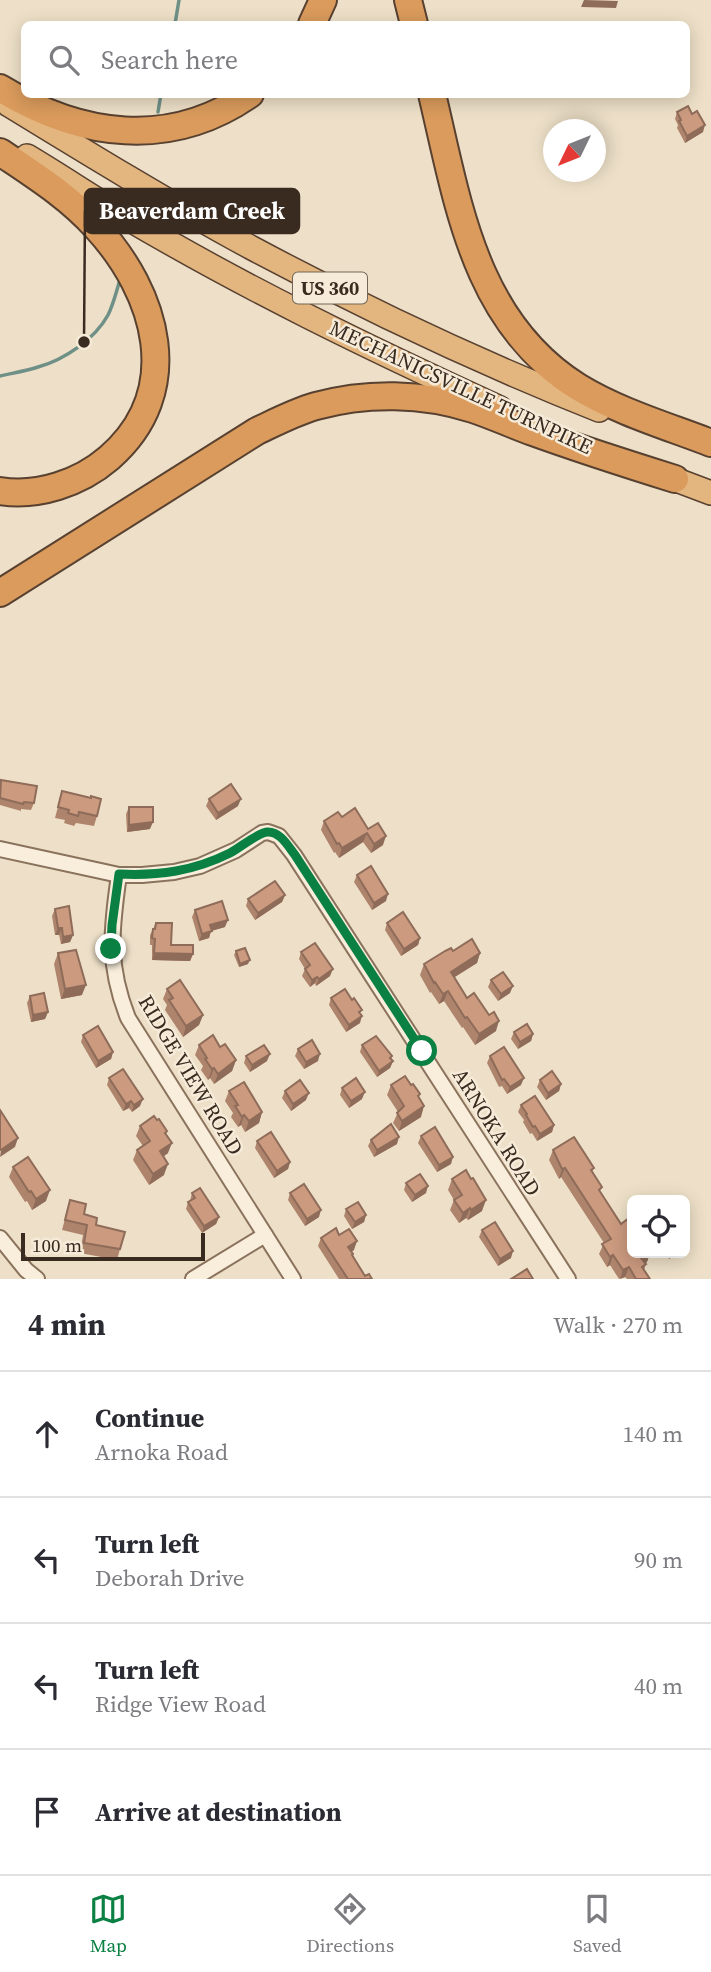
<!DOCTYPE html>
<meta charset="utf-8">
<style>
body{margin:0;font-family:"Source Serif 4",serif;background:#f2f2f3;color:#2b2b33}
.controls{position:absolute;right:21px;bottom:21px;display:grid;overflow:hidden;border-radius:10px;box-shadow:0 4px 18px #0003}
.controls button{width:63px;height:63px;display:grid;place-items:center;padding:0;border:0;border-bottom:2px solid #e1e1e2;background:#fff;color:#2b2b33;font:35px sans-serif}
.compass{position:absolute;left:543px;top:119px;width:63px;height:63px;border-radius:50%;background:#fff;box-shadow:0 4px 18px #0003;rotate:227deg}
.scale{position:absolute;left:21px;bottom:18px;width:184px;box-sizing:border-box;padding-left:7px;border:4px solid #3a2b20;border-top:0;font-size:19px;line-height:24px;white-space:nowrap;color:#3a2b20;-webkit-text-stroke:5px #f5ebd8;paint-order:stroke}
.stop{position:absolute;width:21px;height:21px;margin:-16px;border:5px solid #0b8043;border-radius:50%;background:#fff}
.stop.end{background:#0b8043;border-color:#fff;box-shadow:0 2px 7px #0008}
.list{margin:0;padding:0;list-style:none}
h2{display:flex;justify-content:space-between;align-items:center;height:91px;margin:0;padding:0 28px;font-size:30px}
h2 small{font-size:23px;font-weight:400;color:#7c7c81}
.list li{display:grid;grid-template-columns:46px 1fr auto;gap:21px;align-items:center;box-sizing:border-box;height:126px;padding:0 28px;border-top:2px solid #e1e1e2}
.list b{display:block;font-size:26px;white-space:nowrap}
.list p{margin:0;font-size:23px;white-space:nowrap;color:#7c7c81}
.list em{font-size:23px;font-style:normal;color:#7c7c81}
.icon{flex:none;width:38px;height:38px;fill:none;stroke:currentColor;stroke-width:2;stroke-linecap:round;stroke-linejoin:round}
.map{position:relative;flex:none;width:711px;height:1279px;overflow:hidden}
.search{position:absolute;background:#fff;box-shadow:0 4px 18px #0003;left:21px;right:21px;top:21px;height:77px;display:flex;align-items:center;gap:18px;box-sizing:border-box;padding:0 24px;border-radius:10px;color:#7c7c81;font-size:26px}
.sheet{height:595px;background:#fff}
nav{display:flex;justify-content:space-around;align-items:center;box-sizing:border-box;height:98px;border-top:2px solid #e1e1e2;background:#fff;font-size:19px;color:#7c7c81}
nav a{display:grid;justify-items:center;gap:4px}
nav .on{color:#0b8043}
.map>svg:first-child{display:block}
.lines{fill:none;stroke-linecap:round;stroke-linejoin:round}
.stream{stroke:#6f9086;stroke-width:3.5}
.minor-casing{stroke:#8a725d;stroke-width:18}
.trunk-casing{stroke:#584131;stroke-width:26}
.motorway-casing{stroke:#584131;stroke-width:30}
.minor{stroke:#f8eedb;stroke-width:14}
.trunk{stroke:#e4b67f;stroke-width:23}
.motorway{stroke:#da9b5c;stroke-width:26}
.wall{fill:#af846d}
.shaded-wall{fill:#8e6c59}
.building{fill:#cb9a7f;stroke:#8e6c59;stroke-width:2}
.route{stroke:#0b8043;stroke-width:9}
.labels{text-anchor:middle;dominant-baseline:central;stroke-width:5;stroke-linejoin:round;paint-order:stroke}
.shield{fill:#f5ebd8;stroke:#726557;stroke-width:2}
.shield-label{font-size:19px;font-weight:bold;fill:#3a2b20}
.street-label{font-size:21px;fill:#3a2b20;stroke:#f5ebd8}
.leader{fill:none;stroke:#3a2b20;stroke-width:2.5}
.callout-dot{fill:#3a2b20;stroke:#f5ebd8;stroke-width:2.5}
.callout{fill:#3a2b20;stroke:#3a2b20;stroke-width:2.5}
.callout-label{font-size:23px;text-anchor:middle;font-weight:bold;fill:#fff}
</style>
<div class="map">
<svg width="711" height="1279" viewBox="0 0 711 1279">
<rect width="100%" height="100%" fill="#eee0c8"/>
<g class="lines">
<g class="stream">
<path d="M 175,24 L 179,0"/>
<path d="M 158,112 L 161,94"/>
<path d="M 0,376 C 13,373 26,371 38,367 C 64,360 95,339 108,315 C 113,305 116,293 119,283"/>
</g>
<defs>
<g id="minor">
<path d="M 0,849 L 119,875 L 142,875 L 174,872 L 200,866 L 236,850 L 262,833 L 268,832 L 279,836 L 294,855 L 568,1279"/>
<path d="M 119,875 C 111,930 107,965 128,1018 L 293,1279"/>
<path d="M 0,1238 L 26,1270 L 37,1279"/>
<path d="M 193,1279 L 265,1235"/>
</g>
<g id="trunk">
<path d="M 9,105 C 89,154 169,203 252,248 C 364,308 481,363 599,410"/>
<path d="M 27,156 C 59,175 90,196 122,215 C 243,287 371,349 500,408"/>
<path d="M 658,473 L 711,493"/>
</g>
<g id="motorway">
<path d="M 408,0 L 414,24"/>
<path d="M 312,24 L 323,0"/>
<path d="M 0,88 C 80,137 170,150 250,94"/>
<path d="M 432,94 C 458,203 474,322 578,387 C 619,412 667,426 711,443"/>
<path d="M 0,152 C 34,175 68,196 96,227 C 157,293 186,391 109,458 C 80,483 38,497 0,491"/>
<path d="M 0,593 L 257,431 C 276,422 295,412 316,406 C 367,392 423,393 473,409 C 494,416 513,425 533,432 C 580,449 627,464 675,479"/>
</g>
</defs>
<use href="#minor" class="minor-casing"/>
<use href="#trunk" class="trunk-casing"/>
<use href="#motorway" class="motorway-casing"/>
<use href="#minor" class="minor"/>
<use href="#trunk" class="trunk"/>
<use href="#motorway" class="motorway"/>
</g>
<g class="wall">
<path d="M 677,112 L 703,132 L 685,143 L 677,128 L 678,125 L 675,119 Z"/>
<path d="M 0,783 L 34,803 L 31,810 L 21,809 L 21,811 L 0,805 Z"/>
<path d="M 62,791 L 97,816 L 94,826 L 76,823 L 74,826 L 64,823 L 65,820 L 55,818 Z"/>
<path d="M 209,799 L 238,806 L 216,820 L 206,806 Z"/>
<path d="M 129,807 L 150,829 L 127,832 L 126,814 Z"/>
<path d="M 342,817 L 368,829 L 383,845 L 371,853 L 363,842 L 339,858 L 335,852 L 334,853 L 321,830 L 324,821 Z"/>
<path d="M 357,875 L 386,901 L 372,910 L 354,882 Z"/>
<path d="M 285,895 L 282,902 L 255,920 L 246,906 L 248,899 Z"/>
<path d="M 55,909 L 73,935 L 70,942 L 61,944 L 59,935 L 55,935 L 52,916 Z"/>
<path d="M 195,910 L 225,927 L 211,931 L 209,938 L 199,941 L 192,917 Z"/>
<path d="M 156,923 L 171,945 L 193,954 L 190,961 L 152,960 L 152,945 L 150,945 L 150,935 Z"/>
<path d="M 387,923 L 420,938 L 418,945 L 401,956 L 385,930 Z"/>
<path d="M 236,951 L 248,964 L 239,967 L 234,955 Z"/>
<path d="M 453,951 L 480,953 L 477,963 L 454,977 L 467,998 L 496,1031 L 475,1045 L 463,1027 L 462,1028 L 444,1001 L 439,1004 L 431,992 L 430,993 L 420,975 L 424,964 Z"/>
<path d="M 301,952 L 330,976 L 316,986 L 315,983 L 310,987 L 302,976 L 305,969 L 299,959 Z"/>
<path d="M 58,953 L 82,995 L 61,999 L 54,964 Z"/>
<path d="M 491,980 L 510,993 L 498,1001 L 488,987 Z"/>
<path d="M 167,989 L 203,1015 L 199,1025 L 183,1037 L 165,1010 L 167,1005 L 163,999 Z"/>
<path d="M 30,996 L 48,1012 L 45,1019 L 31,1022 L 27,1003 Z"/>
<path d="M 331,998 L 360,1013 L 360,1023 L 346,1032 L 329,1005 Z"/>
<path d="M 514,1032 L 533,1034 L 531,1041 L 518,1049 L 511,1039 Z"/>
<path d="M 83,1035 L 113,1052 L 111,1059 L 96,1068 L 81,1042 Z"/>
<path d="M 199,1045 L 220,1047 L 236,1060 L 232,1071 L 214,1084 L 210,1078 L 208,1080 L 201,1070 L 203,1066 L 195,1055 Z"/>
<path d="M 362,1045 L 384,1048 L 393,1061 L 390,1068 L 377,1077 L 360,1052 Z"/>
<path d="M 298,1049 L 318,1061 L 304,1069 L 295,1056 Z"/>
<path d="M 246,1056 L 267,1061 L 250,1072 L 244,1063 Z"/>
<path d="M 490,1056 L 521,1085 L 507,1094 L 502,1086 L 499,1087 L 487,1063 Z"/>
<path d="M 109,1078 L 140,1106 L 132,1112 L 129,1108 L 123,1111 L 107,1085 Z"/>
<path d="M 540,1080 L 561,1084 L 559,1091 L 546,1100 L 537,1087 Z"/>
<path d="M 391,1085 L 421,1117 L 399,1131 L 393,1123 L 398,1112 L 387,1095 Z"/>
<path d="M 342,1088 L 362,1099 L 349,1108 L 340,1095 Z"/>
<path d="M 229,1091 L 262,1112 L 259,1123 L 245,1132 L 241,1125 L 238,1127 L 231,1117 L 233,1113 L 225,1101 Z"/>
<path d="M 285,1091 L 306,1100 L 291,1111 L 282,1098 Z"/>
<path d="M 521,1105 L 554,1125 L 552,1132 L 537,1141 L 532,1133 L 530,1134 L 523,1122 L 524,1120 L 518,1112 Z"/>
<path d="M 140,1126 L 167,1131 L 166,1134 L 168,1153 L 163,1157 L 164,1175 L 149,1185 L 133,1160 L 137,1150 L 143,1146 L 136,1136 Z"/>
<path d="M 421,1136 L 451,1164 L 437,1172 L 418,1143 Z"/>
<path d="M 371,1140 L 397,1144 L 374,1157 L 368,1146 Z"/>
<path d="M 257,1141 L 290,1162 L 288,1169 L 274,1178 L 255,1148 Z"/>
<path d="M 553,1150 L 594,1168 L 592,1172 L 600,1192 L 621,1224 L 650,1253 L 647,1262 L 645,1263 L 646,1264 L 644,1270 L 650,1279 L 627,1279 L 625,1277 L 619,1279 L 610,1265 L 607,1267 L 599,1254 L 604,1243 L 561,1177 L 559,1179 L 549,1160 Z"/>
<path d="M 13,1167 L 46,1201 L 32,1210 L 27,1201 L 25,1202 L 9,1177 Z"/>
<path d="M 452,1179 L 482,1211 L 468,1220 L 466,1218 L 459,1223 L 450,1210 L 454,1200 L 448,1190 Z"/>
<path d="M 406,1183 L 426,1193 L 412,1202 L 404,1190 Z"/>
<path d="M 192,1193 L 219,1217 L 216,1224 L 202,1233 L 186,1209 L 188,1202 L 190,1201 Z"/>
<path d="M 290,1193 L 319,1217 L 305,1226 L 288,1200 Z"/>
<path d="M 70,1200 L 120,1249 L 117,1260 L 80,1253 L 83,1235 L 62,1230 Z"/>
<path d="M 346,1209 L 366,1215 L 364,1222 L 352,1229 L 344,1216 Z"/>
<path d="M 482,1230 L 511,1258 L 498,1266 L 479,1237 Z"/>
<path d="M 339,1235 L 354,1250 L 351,1252 L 352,1256 L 365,1276 L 372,1279 L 339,1279 L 318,1246 L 321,1238 Z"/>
<path d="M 666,1253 L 678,1253 L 669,1259 Z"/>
</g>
<g class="shaded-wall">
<path d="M 584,0 L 618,1 L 616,8 L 581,7 Z"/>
<path d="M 705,125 L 703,132 L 685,143 L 687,136 Z"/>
<path d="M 241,799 L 238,806 L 216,820 L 218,813 Z"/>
<path d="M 153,822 L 150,829 L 127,832 L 129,825 Z"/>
<path d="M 367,833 L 363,842 L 339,858 L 342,848 Z"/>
<path d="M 386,836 L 383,845 L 371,853 L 374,844 Z"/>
<path d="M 388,894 L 386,901 L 372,910 L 374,903 Z"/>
<path d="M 285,895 L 282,902 L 255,920 L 258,913 Z"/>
<path d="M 228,920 L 225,927 L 211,931 L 209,938 L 199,941 L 202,934 L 210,925 Z"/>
<path d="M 58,928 L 62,928 L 59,935 L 55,935 Z"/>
<path d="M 73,935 L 70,942 L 61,944 L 63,937 Z"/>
<path d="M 420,938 L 418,945 L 401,956 L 404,949 Z"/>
<path d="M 154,953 L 193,954 L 190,961 L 152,960 Z"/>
<path d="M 480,953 L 477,963 L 447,982 L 451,972 Z"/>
<path d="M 250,960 L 248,964 L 239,967 L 240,964 Z"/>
<path d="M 333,969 L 330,976 L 316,986 L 319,979 Z"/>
<path d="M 317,977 L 315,983 L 310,987 L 312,980 Z"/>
<path d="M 86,985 L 82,995 L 61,999 L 65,989 Z"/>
<path d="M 513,986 L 510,993 L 498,1001 L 501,994 Z"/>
<path d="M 448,991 L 444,1001 L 439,1004 L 443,994 Z"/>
<path d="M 48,1012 L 45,1019 L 31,1022 L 33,1015 Z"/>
<path d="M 203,1015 L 199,1025 L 183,1037 L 186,1026 Z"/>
<path d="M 362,1016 L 360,1023 L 346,1032 L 349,1025 Z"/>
<path d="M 499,1021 L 496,1031 L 475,1045 L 479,1034 Z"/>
<path d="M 533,1034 L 531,1041 L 518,1049 L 520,1042 Z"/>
<path d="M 113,1052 L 111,1059 L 96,1068 L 98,1061 Z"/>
<path d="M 270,1054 L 267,1061 L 250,1072 L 252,1065 Z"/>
<path d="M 320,1054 L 318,1061 L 304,1069 L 306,1062 Z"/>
<path d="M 236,1060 L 232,1071 L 214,1084 L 218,1074 Z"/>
<path d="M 393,1061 L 390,1068 L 377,1077 L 379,1071 Z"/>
<path d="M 214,1068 L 210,1078 L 208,1080 L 212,1069 Z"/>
<path d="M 524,1078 L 521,1085 L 507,1094 L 510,1087 Z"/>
<path d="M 561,1084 L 559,1091 L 546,1100 L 548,1093 Z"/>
<path d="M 365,1092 L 362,1099 L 349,1108 L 351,1101 Z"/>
<path d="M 309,1093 L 306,1100 L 291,1111 L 293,1104 Z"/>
<path d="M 143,1099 L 140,1106 L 132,1112 L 134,1105 Z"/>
<path d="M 131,1101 L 129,1108 L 123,1111 L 126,1104 Z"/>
<path d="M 424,1106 L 421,1117 L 399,1131 L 402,1121 Z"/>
<path d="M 262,1112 L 259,1123 L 245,1132 L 249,1121 Z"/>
<path d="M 244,1115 L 241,1125 L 238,1127 L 242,1117 Z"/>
<path d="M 554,1125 L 552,1132 L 537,1141 L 540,1134 Z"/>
<path d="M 399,1137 L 397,1144 L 374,1157 L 377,1150 Z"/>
<path d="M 18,1138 L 15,1147 L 0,1157 L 1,1150 Z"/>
<path d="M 172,1143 L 168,1153 L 156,1162 L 160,1151 Z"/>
<path d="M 453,1157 L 451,1164 L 437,1172 L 439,1165 Z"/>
<path d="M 290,1162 L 288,1169 L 274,1178 L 277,1171 Z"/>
<path d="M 168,1164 L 164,1175 L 149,1185 L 153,1174 Z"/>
<path d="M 565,1168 L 561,1177 L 559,1179 L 562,1169 Z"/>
<path d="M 428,1186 L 426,1193 L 412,1202 L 415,1195 Z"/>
<path d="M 50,1190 L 46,1201 L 32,1210 L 36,1199 Z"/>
<path d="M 486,1200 L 482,1211 L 468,1220 L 471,1210 Z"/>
<path d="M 470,1208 L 466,1218 L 459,1223 L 463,1213 Z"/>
<path d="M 321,1210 L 319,1217 L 305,1226 L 307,1219 Z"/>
<path d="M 366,1215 L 364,1222 L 352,1229 L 355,1222 Z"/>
<path d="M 219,1217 L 216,1224 L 202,1233 L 204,1226 Z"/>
<path d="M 357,1241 L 354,1250 L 345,1256 L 348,1247 Z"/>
<path d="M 513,1251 L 511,1258 L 498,1266 L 500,1259 Z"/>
<path d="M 650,1253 L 647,1262 L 638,1267 L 641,1258 Z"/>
<path d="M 672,1253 L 678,1253 L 669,1259 Z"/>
<path d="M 613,1255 L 610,1265 L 607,1267 L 610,1257 Z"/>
<path d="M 629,1267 L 625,1277 L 620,1279 L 623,1270 Z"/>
</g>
<g class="building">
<path d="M 688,106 L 692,114 L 697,111 L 705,125 L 687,136 L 679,121 L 681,120 L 677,112 Z"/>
<path d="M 1,780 L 37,786 L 34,803 L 24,802 L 23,804 L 0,798 Z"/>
<path d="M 231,784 L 241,799 L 218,813 L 209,799 Z"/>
<path d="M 62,791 L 91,798 L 91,796 L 101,799 L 97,816 L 79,812 L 78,816 L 68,813 L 69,810 L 58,807 Z"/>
<path d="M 129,807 L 153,807 L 153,822 L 129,825 Z"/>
<path d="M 355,808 L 368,829 L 378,823 L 386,836 L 374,844 L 367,833 L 342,848 L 339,843 L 337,844 L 324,821 L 338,812 L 342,817 Z"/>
<path d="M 371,866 L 388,894 L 374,903 L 357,875 Z"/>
<path d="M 275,881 L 285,895 L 258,913 L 248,899 Z"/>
<path d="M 222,901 L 228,920 L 210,925 L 212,931 L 202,934 L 195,910 Z"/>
<path d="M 69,906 L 73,935 L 63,937 L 62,928 L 58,928 L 55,909 Z"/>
<path d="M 403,912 L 420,938 L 404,949 L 387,923 Z"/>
<path d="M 156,923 L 172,923 L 171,945 L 193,945 L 193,954 L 154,953 L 155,939 L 152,938 L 153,929 L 155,929 Z"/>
<path d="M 472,939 L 480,953 L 451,972 L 467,998 L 474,993 L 489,1015 L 494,1012 L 499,1021 L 479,1034 L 467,1017 L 465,1018 L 448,991 L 443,994 L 435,982 L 434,983 L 424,964 L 445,951 L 451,948 L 453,951 Z"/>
<path d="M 315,943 L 333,969 L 319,979 L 317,977 L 312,980 L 305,969 L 310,965 L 301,952 Z"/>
<path d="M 245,948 L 250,960 L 240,964 L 236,951 Z"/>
<path d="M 76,950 L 86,985 L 65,989 L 58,953 Z"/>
<path d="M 503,972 L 513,986 L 501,994 L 491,980 Z"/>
<path d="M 180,980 L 203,1015 L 186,1026 L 169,1000 L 173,998 L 167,989 Z"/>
<path d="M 345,989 L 352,1000 L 354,998 L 362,1010 L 359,1012 L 362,1016 L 349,1025 L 331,998 Z"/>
<path d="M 44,993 L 48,1012 L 33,1015 L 30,996 Z"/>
<path d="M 527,1024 L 533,1034 L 520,1042 L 514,1032 Z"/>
<path d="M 98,1026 L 113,1052 L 98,1061 L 83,1035 Z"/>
<path d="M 213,1035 L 220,1047 L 225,1044 L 236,1060 L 218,1074 L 214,1068 L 212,1069 L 205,1059 L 207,1058 L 199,1045 Z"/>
<path d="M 376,1036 L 392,1056 L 390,1058 L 393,1061 L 379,1071 L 362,1045 Z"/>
<path d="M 312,1040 L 320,1054 L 306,1062 L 298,1049 Z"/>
<path d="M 264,1045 L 270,1054 L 252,1065 L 246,1056 Z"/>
<path d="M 504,1047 L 524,1078 L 510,1087 L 504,1079 L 502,1080 L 490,1056 Z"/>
<path d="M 123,1069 L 143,1099 L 134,1105 L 131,1101 L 126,1104 L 109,1078 Z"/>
<path d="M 552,1071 L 561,1084 L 548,1093 L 540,1080 Z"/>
<path d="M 405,1076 L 411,1085 L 413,1084 L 420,1094 L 418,1096 L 424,1106 L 402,1121 L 397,1113 L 404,1106 L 391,1085 Z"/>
<path d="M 356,1078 L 365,1092 L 351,1101 L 342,1088 Z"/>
<path d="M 300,1080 L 309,1093 L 293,1104 L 285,1091 Z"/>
<path d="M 244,1082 L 262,1112 L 249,1121 L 244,1115 L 242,1117 L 235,1106 L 238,1105 L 229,1091 Z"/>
<path d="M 535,1096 L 554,1125 L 540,1134 L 535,1126 L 533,1127 L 526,1115 L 527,1114 L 521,1105 Z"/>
<path d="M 0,1110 L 18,1138 L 1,1150 L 0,1149 Z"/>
<path d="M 154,1116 L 157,1120 L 159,1119 L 167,1131 L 165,1133 L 172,1143 L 160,1151 L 168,1164 L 153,1174 L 137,1150 L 150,1141 L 140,1126 Z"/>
<path d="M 391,1124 L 399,1137 L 377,1150 L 371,1140 Z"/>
<path d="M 435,1127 L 453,1157 L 439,1165 L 421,1136 Z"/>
<path d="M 271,1132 L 290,1162 L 277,1171 L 257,1141 Z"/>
<path d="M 574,1137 L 594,1168 L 591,1170 L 602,1187 L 599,1190 L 621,1224 L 629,1218 L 632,1223 L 632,1253 L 649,1253 L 641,1258 L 646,1264 L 642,1267 L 650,1279 L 636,1279 L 629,1267 L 623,1270 L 613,1255 L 610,1257 L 602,1244 L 611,1239 L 565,1168 L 562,1169 L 553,1150 Z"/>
<path d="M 28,1157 L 50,1190 L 36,1199 L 31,1191 L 29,1192 L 13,1167 Z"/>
<path d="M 466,1170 L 471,1179 L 473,1178 L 486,1200 L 471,1210 L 470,1208 L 463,1213 L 454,1200 L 462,1195 L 452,1179 Z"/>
<path d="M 420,1174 L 428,1186 L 415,1195 L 406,1183 Z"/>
<path d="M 304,1184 L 321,1210 L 307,1219 L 290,1193 Z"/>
<path d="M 200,1188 L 219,1217 L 204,1226 L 188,1202 L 195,1198 L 192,1193 Z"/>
<path d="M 70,1200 L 86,1204 L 84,1214 L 97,1218 L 96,1225 L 125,1232 L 120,1249 L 84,1243 L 87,1225 L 65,1220 Z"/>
<path d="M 358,1202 L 366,1215 L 355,1222 L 346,1209 Z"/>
<path d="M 495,1222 L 513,1251 L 500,1259 L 482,1230 Z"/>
<path d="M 336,1228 L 339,1235 L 349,1229 L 357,1241 L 348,1247 L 353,1254 L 352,1255 L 365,1276 L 369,1274 L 372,1279 L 348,1279 L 321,1238 Z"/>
<path d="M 527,1269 L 533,1279 L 511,1279 Z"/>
</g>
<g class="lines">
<path class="route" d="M 111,949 L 112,925 L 119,874 C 159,876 194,871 230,853 C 240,848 257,833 267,832 C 280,831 288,846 295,855 L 422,1051"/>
</g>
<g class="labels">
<rect class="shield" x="293" y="272.5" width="74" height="31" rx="5"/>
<g class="shield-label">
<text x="330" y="288">US 360</text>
</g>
<g class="street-label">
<text transform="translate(461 387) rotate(25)">MECHANICSVILLE TURNPIKE</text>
<text transform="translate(191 1075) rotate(59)">RIDGE VIEW ROAD</text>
<text transform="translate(497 1132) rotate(58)">ARNOKA ROAD</text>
</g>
</g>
<path class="leader" d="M84 342L85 211"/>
<circle class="callout-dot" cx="84" cy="342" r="7"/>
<rect class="callout" x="85" y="189" width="214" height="44" rx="7"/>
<g class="callout-label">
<text x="192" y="219">Beaverdam Creek</text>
</g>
</svg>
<div class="controls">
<button><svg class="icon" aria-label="locate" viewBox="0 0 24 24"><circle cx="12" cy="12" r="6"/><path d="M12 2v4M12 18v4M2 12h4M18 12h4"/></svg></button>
</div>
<svg class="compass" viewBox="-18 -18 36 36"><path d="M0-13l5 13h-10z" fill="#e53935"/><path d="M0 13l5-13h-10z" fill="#7c7c81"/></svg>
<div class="scale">100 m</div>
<div class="stop" style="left:422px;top:1051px"></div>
<div class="stop end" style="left:111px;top:949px"></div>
<div class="search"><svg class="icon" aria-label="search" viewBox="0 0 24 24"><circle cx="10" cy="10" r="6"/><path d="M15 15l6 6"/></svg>Search here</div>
</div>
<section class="sheet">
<h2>4 min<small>Walk · 270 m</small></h2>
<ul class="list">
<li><svg class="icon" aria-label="ahead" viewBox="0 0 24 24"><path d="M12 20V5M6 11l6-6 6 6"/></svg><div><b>Continue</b><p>Arnoka Road</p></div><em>140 m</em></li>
<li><svg class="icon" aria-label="left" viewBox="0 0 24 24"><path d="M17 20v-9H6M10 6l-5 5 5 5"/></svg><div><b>Turn left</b><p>Deborah Drive</p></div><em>90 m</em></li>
<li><svg class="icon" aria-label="left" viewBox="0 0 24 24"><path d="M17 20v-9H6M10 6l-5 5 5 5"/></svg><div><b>Turn left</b><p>Ridge View Road</p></div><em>40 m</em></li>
<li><svg class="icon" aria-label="arrive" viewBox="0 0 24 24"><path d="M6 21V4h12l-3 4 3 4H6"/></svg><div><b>Arrive at destination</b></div></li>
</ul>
</section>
<nav>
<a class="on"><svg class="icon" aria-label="map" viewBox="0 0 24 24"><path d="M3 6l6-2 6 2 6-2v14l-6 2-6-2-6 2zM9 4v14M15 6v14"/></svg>Map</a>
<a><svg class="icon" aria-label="directions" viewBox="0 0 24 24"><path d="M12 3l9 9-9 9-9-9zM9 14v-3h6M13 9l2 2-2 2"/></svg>Directions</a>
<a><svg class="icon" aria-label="saved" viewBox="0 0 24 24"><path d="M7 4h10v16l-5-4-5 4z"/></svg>Saved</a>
</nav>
